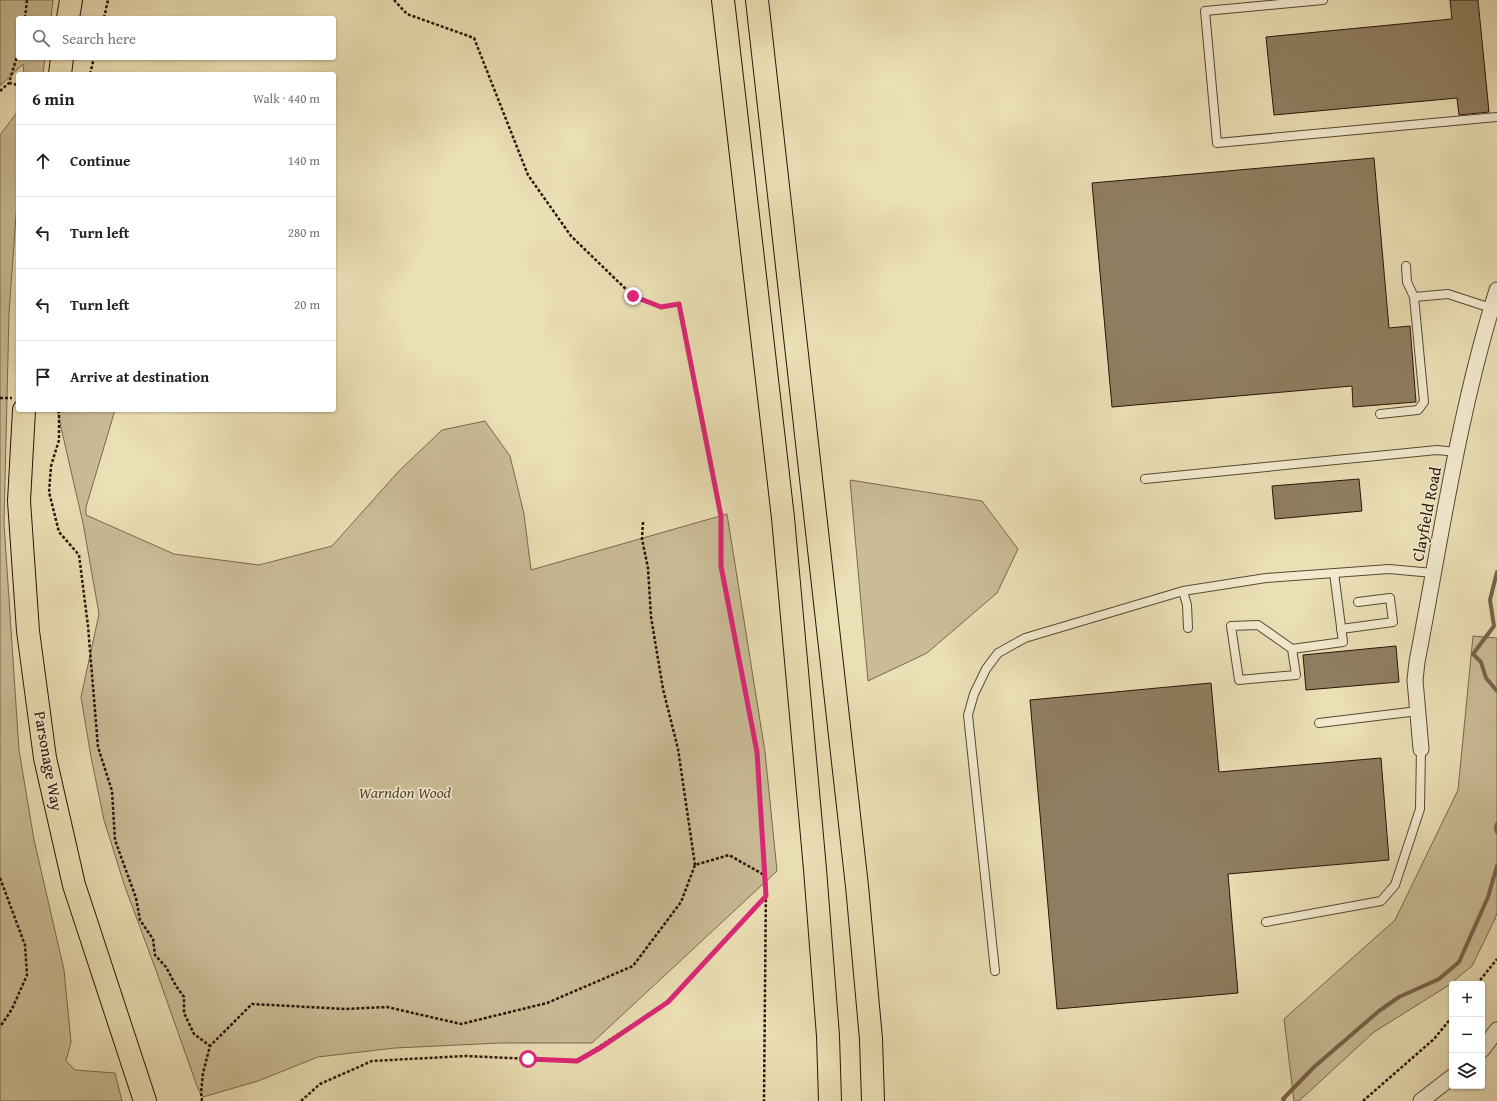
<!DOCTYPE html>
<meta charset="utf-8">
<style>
body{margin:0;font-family:"Gentium Book Plus",serif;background:#f6f6f6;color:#222}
.controls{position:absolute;right:12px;bottom:12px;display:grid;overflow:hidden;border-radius:4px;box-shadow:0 1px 3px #0004}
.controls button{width:36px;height:36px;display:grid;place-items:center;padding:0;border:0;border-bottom:1px solid #e0e0e0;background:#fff;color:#222;font:20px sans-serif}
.stop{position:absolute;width:12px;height:12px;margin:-9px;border:3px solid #db2777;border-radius:50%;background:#fff}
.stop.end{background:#db2777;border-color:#fff;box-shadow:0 1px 4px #0008}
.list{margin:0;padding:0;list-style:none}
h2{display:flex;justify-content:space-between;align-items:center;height:52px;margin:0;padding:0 16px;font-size:17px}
h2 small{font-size:13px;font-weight:400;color:#767676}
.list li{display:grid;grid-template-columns:26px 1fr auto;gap:12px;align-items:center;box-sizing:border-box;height:72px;padding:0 16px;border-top:1px solid #e0e0e0}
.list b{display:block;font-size:15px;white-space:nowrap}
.list em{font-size:13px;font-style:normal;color:#767676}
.icon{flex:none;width:22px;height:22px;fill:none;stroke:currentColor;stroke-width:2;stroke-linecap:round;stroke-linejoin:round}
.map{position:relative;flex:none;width:1497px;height:1101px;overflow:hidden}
.search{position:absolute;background:#fff;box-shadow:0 1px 3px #0004;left:16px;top:16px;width:320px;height:44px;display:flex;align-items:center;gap:10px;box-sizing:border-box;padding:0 14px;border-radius:4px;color:#767676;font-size:15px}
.panel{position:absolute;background:#fff;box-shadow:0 1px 3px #0004;left:16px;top:72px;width:320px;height:340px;border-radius:4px}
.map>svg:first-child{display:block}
.green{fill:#cabc97;stroke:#7a684e}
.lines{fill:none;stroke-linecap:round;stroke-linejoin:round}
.stream{stroke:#77644c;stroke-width:4}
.building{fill:#8f7e61;stroke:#2b1406}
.lane-casing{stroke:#5b4732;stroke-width:10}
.street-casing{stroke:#5b4732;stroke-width:17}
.primary-casing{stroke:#2b1406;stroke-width:24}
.highway-casing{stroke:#2b1406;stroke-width:24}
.path{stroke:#2b1406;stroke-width:2.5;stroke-dasharray:3 2;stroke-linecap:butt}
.lane{stroke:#f2eacf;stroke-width:8}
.street{stroke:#f2eacf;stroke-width:15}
.primary{stroke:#ebdfb5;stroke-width:22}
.highway{stroke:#ebdfb5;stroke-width:22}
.route{stroke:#db2777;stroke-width:5}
.labels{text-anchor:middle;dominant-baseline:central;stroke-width:3;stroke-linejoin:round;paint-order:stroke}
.street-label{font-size:16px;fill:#2b1406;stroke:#f2eacf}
.park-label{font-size:16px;font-style:italic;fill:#5b4632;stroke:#f2eacf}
</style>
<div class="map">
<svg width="1497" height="1101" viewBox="0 0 1497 1101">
<rect width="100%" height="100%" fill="#ebdfb5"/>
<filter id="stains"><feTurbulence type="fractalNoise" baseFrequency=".005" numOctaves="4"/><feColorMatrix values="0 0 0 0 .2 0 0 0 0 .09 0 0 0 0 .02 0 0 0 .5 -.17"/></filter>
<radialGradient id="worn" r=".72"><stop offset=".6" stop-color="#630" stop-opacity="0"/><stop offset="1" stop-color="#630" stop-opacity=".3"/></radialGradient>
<g class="green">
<path d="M 0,0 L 53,0 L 51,18 L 18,18 L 18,58 L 45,58 L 43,74 L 24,74 L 23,64 L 0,86 Z"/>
<path d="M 18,111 L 18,188 L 9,314 L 4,523 L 19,750 L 34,840 L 64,970 L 71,1042 L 66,1061 L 75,1070 L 115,1073 L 122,1101 L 0,1101 L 0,135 Z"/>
<path d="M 57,410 L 115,410 L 86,507 L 86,515 L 174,554 L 259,565 L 332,546 L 398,472 L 442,430 L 485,421 L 510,456 L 524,514 L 531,570 L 727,514 L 765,752 L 777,871 L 592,1043 L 500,1043 L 395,1048 L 318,1057 L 258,1081 L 203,1097 L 198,1089 L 157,973 L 124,884 L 104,820 L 91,757 L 81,697 L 99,614 L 83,523 Z"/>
<path d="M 850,480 L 982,501 L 1018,549 L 997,593 L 927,653 L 868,681 Z"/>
<path d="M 1473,636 L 1497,638 L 1497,913 L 1495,919 L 1472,966 L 1446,987 L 1374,1032 L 1299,1101 L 1294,1101 L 1284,1019 L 1395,920 L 1458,790 Z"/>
</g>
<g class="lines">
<g class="stream">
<path d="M 1497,572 L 1490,600 L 1494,626 L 1473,654 L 1481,662 L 1486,678 L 1497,691"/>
<path d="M 1497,824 L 1496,829 L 1497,832"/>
<path d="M 1284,1101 L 1283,1099 L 1314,1067 L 1379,1011 L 1399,997 L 1439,979 L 1459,962 L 1488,897 L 1497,866"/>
</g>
</g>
<g class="building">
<path d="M 1450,0 L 1478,0 L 1489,112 L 1459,115 L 1457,98 L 1274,115 L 1266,37 L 1452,19 Z"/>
<path d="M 1374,158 L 1389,328 L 1410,326 L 1416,402 L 1353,407 L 1352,386 L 1112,407 L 1092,183 Z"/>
<path d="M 1359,479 L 1362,511 L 1275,519 L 1272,486 Z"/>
<path d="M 1396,646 L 1399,682 L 1306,690 L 1303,655 Z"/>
<path d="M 1211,683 L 1219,772 L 1381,758 L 1389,860 L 1228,874 L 1238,993 L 1057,1009 L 1030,700 Z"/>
</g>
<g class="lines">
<defs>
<g id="lane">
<path d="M 1323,0 L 1205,11 L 1217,143 L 1497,117"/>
<path d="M 1414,297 L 1448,294 L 1491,308"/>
<path d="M 1380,414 L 1418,410 L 1424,402 L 1414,297 L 1407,282 L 1406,266"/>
<path d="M 1145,479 L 1437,450 L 1456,452"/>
<path d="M 1183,591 L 1187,605 L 1188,628"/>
<path d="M 1341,629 L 1393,622 L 1390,598 L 1358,602"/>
<path d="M 1292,649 L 1296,675 L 1239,680 L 1231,626 L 1258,625 L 1292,649 L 1343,642 L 1334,573"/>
<path d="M 1319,723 L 1418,711"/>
<path d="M 1266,922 L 1381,901 L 1395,885 L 1420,809 L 1421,749"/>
<path d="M 995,971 L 968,715 L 974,694 L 986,669 L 998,653 L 1025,638 L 1183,591 L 1266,578 L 1389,569 L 1433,573"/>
</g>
<g id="street">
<path d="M 1421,749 L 1415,680 L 1417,662 C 1441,537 1459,411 1497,290"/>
<path d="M 1482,1050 L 1497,1030"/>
<path d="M 1421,1101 L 1452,1077"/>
</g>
<g id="primary">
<path d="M 68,18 L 71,0"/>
<path d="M 60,74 L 62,58"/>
<path d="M 24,410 L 19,501 L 28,631 L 45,758 L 74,885 L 145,1101"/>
</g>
<g id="highway">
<path d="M 723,0 L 783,518 L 815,869 L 828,1036 L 830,1101"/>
<path d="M 757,0 L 857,886 L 871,1039 L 873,1101"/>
</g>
</defs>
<use href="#lane" class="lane-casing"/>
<use href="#street" class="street-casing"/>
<use href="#primary" class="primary-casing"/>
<use href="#highway" class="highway-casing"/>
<g class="path">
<path d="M 394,0 L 407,14 L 474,38 L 528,175 L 571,236 L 633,296 L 661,307 L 679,304 L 721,516 L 721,566 L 757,752 L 766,881 L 764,1101"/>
<path d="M 25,18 L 27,0"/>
<path d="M 104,18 L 108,0"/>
<path d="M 90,74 L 94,58"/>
<path d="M 9,83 L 18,85"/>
<path d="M 0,91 L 9,83 L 18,53"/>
<path d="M 0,398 L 12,398"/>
<path d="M 59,410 L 59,440 L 51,466 L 49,492 L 59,532 L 79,555 L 88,626 L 98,747 L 112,791 L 115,840 L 136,898 L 140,920 L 153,939 L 155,955 L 166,967 L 176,986 L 184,997 L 184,1013 L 194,1034 L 210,1046"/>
<path d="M 643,522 L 642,539 L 648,568 L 651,617 L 663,689 L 678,749 L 695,865"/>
<path d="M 0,878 L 25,945 L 27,975 L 12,1009 L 0,1027"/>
<path d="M 1477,984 L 1497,959"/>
<path d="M 202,1101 L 201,1093 L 203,1073 L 210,1046 L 252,1004 L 346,1009 L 387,1007 L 461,1024 L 547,1003 L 633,966 L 681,902 L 695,865 L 729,855 L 766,876"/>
<path d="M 301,1101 L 320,1084 L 372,1061 L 465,1056 L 577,1061 L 668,1002 L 766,896"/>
<path d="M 1363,1101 L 1434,1039 L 1452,1017"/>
</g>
<use href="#lane" class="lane"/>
<use href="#street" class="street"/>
<use href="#primary" class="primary"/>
<use href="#highway" class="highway"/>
</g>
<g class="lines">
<path class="route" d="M 528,1059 L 577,1061 L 600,1048 L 668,1002 L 766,896 L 757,752 L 721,566 L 721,516 L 679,304 L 661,307 L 633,296"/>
</g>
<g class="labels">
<g class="street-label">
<text transform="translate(1426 514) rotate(-79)">Clayfield Road</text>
<text transform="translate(49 761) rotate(80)">Parsonage Way</text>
</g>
<g class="park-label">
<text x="405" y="792">Warndon Wood</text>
</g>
</g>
<rect width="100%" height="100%" filter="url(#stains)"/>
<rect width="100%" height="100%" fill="url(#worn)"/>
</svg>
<div class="controls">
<button>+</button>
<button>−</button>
<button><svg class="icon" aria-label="layers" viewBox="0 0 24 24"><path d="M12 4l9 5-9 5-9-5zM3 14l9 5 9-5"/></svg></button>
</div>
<div class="stop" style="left:528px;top:1059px"></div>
<div class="stop end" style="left:633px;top:296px"></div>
<div class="search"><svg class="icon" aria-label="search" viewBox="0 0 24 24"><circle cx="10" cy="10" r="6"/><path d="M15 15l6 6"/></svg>Search here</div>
<section class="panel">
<h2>6 min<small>Walk · 440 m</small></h2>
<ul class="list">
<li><svg class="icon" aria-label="ahead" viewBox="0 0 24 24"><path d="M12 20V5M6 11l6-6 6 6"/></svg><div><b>Continue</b></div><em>140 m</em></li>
<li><svg class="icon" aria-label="left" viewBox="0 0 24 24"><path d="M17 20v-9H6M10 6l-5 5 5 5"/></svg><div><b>Turn left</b></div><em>280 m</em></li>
<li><svg class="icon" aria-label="left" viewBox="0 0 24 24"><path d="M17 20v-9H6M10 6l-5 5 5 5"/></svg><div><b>Turn left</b></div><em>20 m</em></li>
<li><svg class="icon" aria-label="arrive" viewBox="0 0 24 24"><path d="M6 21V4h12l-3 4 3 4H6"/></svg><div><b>Arrive at destination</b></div></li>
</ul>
</section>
</div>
